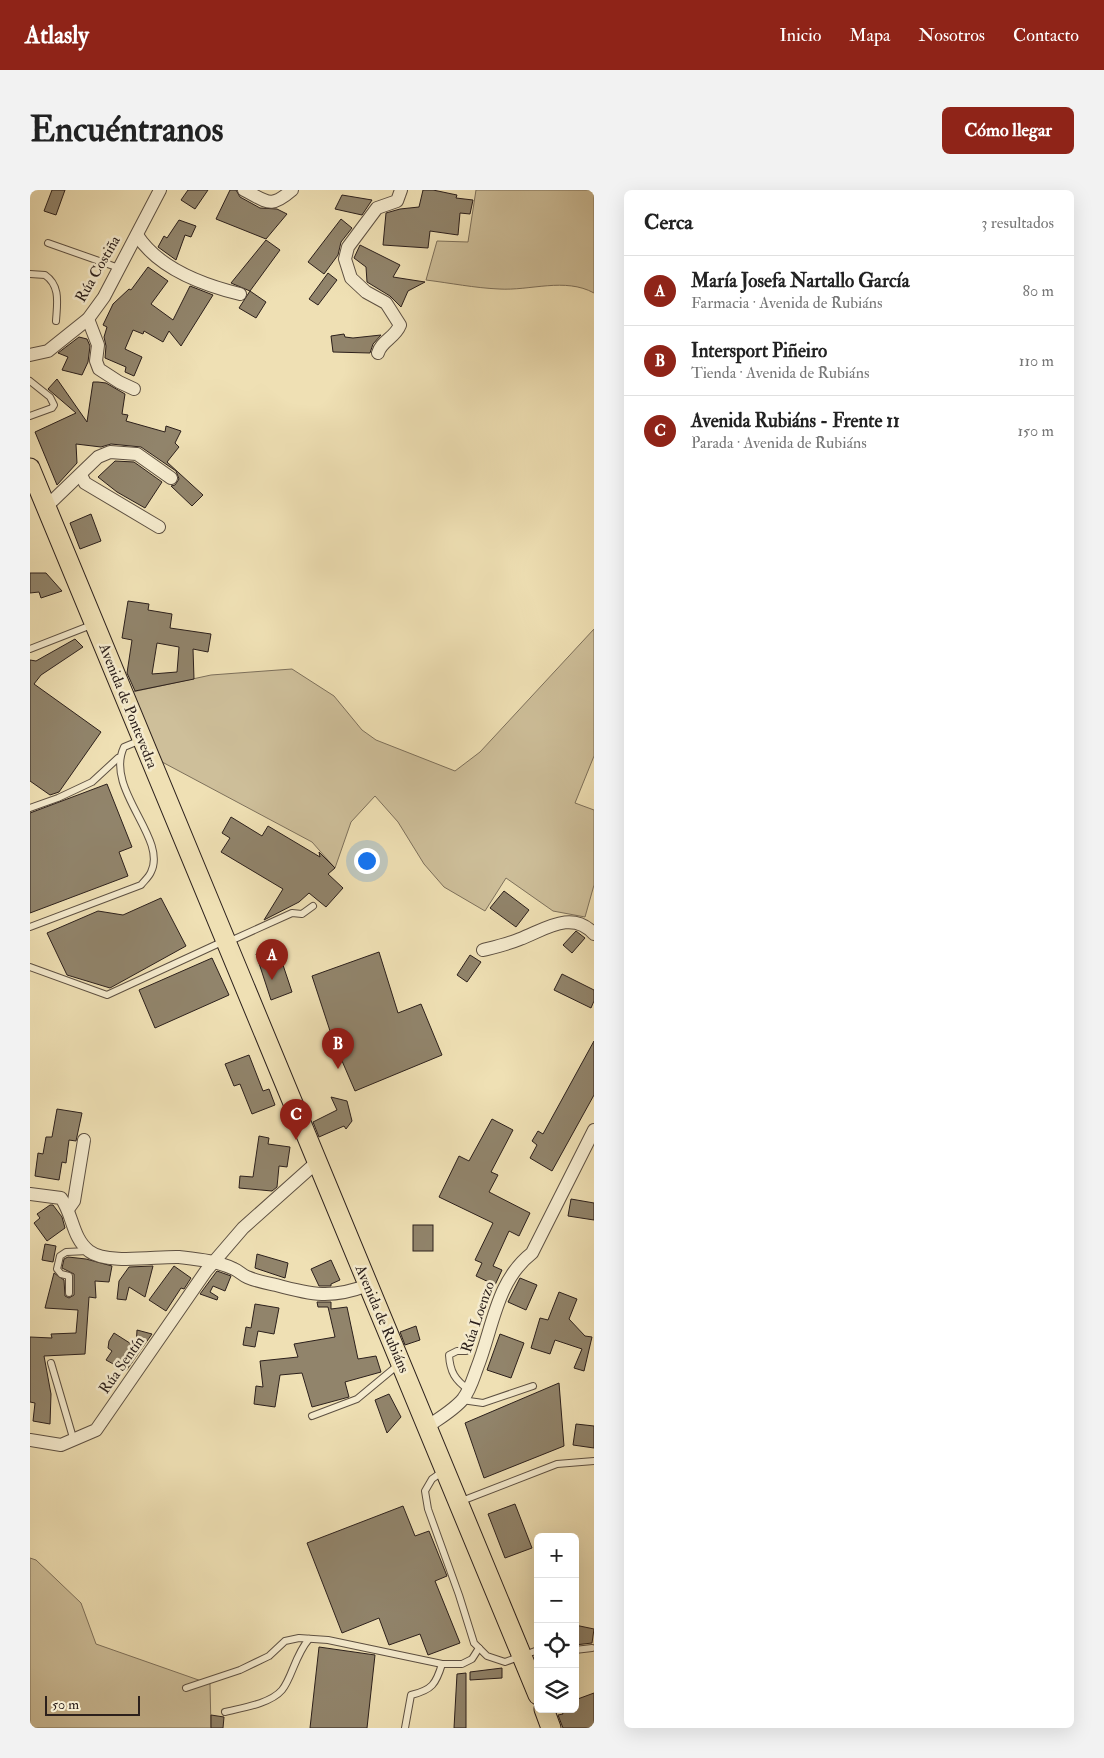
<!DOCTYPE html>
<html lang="es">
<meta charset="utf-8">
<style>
body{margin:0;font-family:"IM FELL Double Pica",serif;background:#f2f2f2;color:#222}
.controls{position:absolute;right:15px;bottom:15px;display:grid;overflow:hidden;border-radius:8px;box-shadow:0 5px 20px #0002}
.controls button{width:45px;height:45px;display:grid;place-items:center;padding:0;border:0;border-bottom:1px solid #e0e0e0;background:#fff;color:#222;font:25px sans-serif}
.scale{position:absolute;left:15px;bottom:12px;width:95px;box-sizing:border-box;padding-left:5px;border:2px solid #2c201c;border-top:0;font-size:14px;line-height:18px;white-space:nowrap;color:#2c201c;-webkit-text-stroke:4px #f5ebce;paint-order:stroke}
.you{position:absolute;left:336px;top:670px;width:18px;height:18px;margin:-12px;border:4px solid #fff;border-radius:50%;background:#1a73e8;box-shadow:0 0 0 8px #1a73e833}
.badge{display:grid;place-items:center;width:32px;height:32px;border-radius:50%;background:#8f2418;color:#fff;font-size:16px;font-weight:700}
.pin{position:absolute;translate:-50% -41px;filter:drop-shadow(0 1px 2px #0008)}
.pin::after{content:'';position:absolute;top:26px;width:18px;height:15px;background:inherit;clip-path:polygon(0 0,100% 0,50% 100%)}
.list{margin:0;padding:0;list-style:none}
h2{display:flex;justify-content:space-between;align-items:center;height:65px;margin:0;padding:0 20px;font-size:21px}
h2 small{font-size:16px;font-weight:400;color:#767676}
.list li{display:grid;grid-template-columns:32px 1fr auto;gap:15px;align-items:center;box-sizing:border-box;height:70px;padding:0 20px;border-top:1px solid #e0e0e0}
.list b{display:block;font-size:19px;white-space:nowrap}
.list p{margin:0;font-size:16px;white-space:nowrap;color:#767676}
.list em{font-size:16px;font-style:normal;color:#767676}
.icon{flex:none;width:28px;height:28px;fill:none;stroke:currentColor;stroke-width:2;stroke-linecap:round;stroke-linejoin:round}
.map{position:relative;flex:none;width:564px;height:1538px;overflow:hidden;border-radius:8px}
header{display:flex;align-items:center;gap:30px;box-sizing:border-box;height:70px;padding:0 25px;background:#8f2418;color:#fff}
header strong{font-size:24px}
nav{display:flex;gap:28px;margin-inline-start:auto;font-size:18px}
.intro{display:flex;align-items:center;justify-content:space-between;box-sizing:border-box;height:120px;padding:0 30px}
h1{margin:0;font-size:35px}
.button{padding:12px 22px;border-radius:8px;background:#8f2418;color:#fff;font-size:18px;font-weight:700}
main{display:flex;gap:30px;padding:0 30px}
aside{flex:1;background:#fff;border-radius:8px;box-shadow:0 5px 20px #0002}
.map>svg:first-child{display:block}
.green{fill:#cebf9a;stroke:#7d705b}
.building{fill:#91846b;stroke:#2c201c;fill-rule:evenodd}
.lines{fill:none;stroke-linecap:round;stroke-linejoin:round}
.lane-casing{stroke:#5d5042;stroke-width:8}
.street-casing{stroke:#5d5042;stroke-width:14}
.primary-casing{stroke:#2c201c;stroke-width:21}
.lane{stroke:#f5ebce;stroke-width:6}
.street{stroke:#f5ebce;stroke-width:12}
.primary{stroke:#efe0b4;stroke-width:19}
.labels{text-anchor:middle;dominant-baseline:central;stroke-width:5;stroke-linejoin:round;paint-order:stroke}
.street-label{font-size:15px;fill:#2c201c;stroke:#f5ebce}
</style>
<header>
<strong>Atlasly</strong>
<nav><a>Inicio</a><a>Mapa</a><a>Nosotros</a><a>Contacto</a></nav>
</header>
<div class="intro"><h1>Encuéntranos</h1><a class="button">Cómo llegar</a></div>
<main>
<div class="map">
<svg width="564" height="1538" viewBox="0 0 564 1538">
<rect width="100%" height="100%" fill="#efe0b4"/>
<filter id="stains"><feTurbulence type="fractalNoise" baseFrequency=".004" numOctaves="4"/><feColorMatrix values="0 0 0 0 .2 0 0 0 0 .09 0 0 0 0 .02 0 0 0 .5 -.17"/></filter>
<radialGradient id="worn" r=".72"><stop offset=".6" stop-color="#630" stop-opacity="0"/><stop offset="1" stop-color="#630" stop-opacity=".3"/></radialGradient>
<g class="green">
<path d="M 446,0 L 564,0 L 564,103 C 535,87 500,101 469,99 C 445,98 420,93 396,90 L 407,51 L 438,52 Z"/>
<path d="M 564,439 L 564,566 L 545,613 L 564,620 L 564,695 L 555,727 L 523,721 L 476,688 L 455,721 L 414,697 L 394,674 L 368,632 L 345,606 L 321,632 L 305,678 L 282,652 L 119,565 L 93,504 L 181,485 L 262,479 L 304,506 L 332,540 L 346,550 L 425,581 L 450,562 Z"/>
<path d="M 0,1368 L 6,1370 L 51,1413 L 66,1454 L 180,1494 L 181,1538 L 0,1538 Z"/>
</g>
<g class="building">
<path d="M 22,0 L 35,0 L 26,25 L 14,21 Z"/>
<path d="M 158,0 L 178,0 L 165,19 L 151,10 Z"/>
<path d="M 200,0 L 206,0 L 210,7 L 230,18 L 247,19 L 257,24 L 236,49 L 186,29 Z"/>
<path d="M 393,0 L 403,0 L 427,5 L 426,8 L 443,10 L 440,24 L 430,23 L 428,45 L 400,41 L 398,58 L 353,55 L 356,23 L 370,19 L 389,17 Z"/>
<path d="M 312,5 L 342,10 L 332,25 L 305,19 Z"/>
<path d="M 311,29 L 322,38 L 311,52 L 308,65 L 294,84 L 278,72 Z"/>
<path d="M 149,30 L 166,36 L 161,47 L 155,45 L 146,70 L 128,57 L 134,46 L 137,48 Z"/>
<path d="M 236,50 L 250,60 L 220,101 L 201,93 Z"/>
<path d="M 330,55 L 370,75 L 363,87 L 395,92 L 378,101 L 371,117 L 360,106 L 337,92 L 336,77 L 324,68 Z"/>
<path d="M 118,77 L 138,91 L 121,114 L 143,130 L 160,96 L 183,105 L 151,156 L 139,141 L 133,152 L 114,141 L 113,144 L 103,140 L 95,159 L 112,167 L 104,186 L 95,182 L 96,177 L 75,168 L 76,156 L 74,147 L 77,137 L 73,135 L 83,114 L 99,99 L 101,100 Z"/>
<path d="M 298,83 L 307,90 L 288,115 L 279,109 Z"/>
<path d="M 220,101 L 236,112 L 226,128 L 209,118 Z"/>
<path d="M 314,144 L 315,147 L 323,148 L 351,145 L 343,154 L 340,163 L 303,162 L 301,146 Z"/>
<path d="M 49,147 L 57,149 L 60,156 L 58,172 L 52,185 L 32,180 L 38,167 L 28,163 Z"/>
<path d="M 27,189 L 57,232 L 63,192 L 68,192 L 76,193 L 95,204 L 92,224 L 98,225 L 96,231 L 135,242 L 136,236 L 151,241 L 145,253 L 149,257 L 137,272 L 173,305 L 162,316 L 141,296 L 145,295 L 149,289 L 146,281 L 111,257 L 81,254 L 71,257 L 46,254 L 47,273 L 27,295 L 5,242 L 46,223 L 18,199 Z"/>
<path d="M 85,271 L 104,272 L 132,292 L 115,318 L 87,302 L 68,287 Z"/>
<path d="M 61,324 L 71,351 L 50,359 L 40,333 Z"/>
<path d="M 0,383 L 16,383 L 32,401 L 11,408 L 9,402 L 0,403 Z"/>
<path d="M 98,411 L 119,414 L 118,420 L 142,424 L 140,438 L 181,444 L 178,462 L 163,459 L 164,489 L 105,501 L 97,483 L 102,450 L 92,448 ZM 127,453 L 149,457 L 147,482 L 122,484 Z"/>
<path d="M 45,449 L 53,457 L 11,485 L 4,494 L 71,542 L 29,602 L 20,605 L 0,591 L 0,470 L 6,471 Z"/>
<path d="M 77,594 L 102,657 L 89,662 L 98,686 L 0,723 L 0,623 Z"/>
<path d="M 201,627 L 232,646 L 238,636 L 290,667 L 289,662 L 305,678 L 298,684 L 313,698 L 296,717 L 279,703 L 269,712 L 234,730 L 253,699 L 191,662 L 200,648 L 192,643 Z"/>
<path d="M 474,701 L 499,720 L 486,737 L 460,718 Z"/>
<path d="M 131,708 L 156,756 L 80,798 L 37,785 L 17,743 L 68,721 L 93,725 Z"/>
<path d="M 546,741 L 555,748 L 542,763 L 533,755 Z"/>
<path d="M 247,757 L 262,802 L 241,810 L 226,764 Z"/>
<path d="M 349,762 L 368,823 L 391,814 L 412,865 L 325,901 L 303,850 L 282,786 Z"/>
<path d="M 440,765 L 451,772 L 437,792 L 427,785 Z"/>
<path d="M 182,768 L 199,805 L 125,838 L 109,800 Z"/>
<path d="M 532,784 L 564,800 L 564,811 L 561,818 L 524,800 Z"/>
<path d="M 564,851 L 564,905 L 522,981 L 500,968 L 507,955 L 502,951 L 508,941 L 513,944 Z"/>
<path d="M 219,865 L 233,901 L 239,899 L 245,915 L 222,924 L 210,894 L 204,896 L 195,874 Z"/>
<path d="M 301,907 L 317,911 L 322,931 L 316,939 L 314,936 L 289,947 L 283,932 L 307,920 Z"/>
<path d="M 27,919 L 52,923 L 46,951 L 39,950 L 36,973 L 32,972 L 29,990 L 5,986 L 8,963 L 13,964 L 16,947 L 22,947 Z"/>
<path d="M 462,929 L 483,940 L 461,982 L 468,985 L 459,1002 L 500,1023 L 489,1046 L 479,1041 L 463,1076 L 472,1080 L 465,1095 L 446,1086 L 452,1073 L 445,1070 L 463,1033 L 409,1007 L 429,966 L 439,971 Z"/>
<path d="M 229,946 L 239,948 L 238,954 L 260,957 L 257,977 L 249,976 L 247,997 L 242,1001 L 209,998 L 210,986 L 223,987 Z"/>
<path d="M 541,1009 L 564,1013 L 564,1030 L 538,1026 Z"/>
<path d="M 20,1015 L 23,1015 L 32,1027 L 35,1038 L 17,1051 L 4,1033 L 10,1028 L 7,1024 Z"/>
<rect x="383" y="1035" width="20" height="26"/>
<path d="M 15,1054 L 26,1056 L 23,1072 L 12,1070 Z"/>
<path d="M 227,1064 L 258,1073 L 255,1088 L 225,1078 Z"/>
<path d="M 38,1067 L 56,1069 L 82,1076 L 79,1092 L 65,1091 L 66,1108 L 59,1107 L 55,1164 L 14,1166 L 21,1204 L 20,1234 L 3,1231 L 5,1213 L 0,1212 L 0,1147 L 22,1148 L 21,1144 L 46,1143 L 48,1120 L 15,1118 L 24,1083 L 34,1090 L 35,1106 L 39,1108 L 44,1105 L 44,1084 L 32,1078 L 34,1069 Z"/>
<path d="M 301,1070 L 310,1090 L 301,1094 L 301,1096 L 289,1096 L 281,1079 Z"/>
<path d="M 123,1076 L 115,1107 L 99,1097 L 96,1110 L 87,1109 L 89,1091 L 99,1077 Z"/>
<path d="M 144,1076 L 161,1088 L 154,1099 L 151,1098 L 136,1121 L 119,1110 Z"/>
<path d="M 187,1081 L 201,1086 L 195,1101 L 183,1096 L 180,1102 L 188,1107 L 187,1110 L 170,1104 Z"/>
<path d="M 490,1088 L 507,1095 L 496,1120 L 478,1112 Z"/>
<path d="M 529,1102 L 547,1109 L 539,1129 L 555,1146 L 562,1147 L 554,1181 L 544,1178 L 552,1159 L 525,1150 L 520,1164 L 501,1158 L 510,1128 L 518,1130 Z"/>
<path d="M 287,1112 L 301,1112 L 301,1119 L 317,1117 L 328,1169 L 346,1166 L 351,1182 L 315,1192 L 319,1207 L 282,1217 L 272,1183 L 250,1185 L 245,1217 L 224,1214 L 226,1196 L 233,1197 L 230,1171 L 268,1167 L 264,1154 L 305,1147 L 298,1117 L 288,1117 Z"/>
<path d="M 225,1114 L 249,1118 L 244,1144 L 228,1141 L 225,1157 L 213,1155 L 216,1137 L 221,1138 Z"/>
<path d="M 386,1136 L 390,1150 L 375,1155 L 370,1142 Z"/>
<path d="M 107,1140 L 122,1144 L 96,1181 L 76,1170 L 82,1161 L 78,1158 L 79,1151 L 84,1143 L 106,1157 Z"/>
<path d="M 470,1144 L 494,1153 L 481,1188 L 457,1180 Z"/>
<path d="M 529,1193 L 534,1256 L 454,1288 L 435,1233 Z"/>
<path d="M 359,1204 L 371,1227 L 357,1243 L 345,1210 Z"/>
<path d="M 546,1234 L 564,1236 L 564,1258 L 543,1255 Z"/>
<path d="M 485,1314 L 502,1358 L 475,1368 L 458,1324 Z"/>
<path d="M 373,1316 L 385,1346 L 399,1341 L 417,1386 L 405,1391 L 430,1453 L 398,1465 L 390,1444 L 359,1455 L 349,1428 L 312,1443 L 277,1353 Z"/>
<path d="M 545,1435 L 564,1439 L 562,1453 L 545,1455 Z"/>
<path d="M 289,1457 L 345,1465 L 337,1538 L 280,1538 Z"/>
<path d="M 472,1478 L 472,1488 L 440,1490 L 440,1482 Z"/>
<path d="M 436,1483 L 436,1538 L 424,1538 L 427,1484 Z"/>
<path d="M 564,1503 L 564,1538 L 533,1538 L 528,1525 L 533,1524 L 531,1519 L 545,1519 L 545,1510 Z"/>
<path d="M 181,1525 L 194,1527 L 193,1538 L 181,1538 Z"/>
</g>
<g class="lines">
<defs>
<g id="lane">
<path d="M 18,53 L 89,78"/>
<path d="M 0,84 L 15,85 C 31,96 27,114 26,131"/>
<path d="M 0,191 L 20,207 L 24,215 L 22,218 L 0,226"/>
<path d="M 0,459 L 64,434"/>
<path d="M 0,618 L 28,608 L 62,592 L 88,568"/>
<path d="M 0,737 L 111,695 C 114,691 119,687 121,682 C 138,648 74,599 94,557 L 111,550"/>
<path d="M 198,752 L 262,723 L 272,724 L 283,716"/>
<path d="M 0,777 L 77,805 L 194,751"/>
<path d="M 39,1103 L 39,1086 L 31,1084 L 27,1079 L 30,1066 L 36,1062 L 58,1061"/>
<path d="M 436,1161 L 427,1161 L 419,1165 C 420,1182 425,1190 439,1200"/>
<path d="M 21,1173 L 44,1251"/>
<path d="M 432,1210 L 453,1213 L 503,1196"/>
<path d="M 282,1226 L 327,1209 L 368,1175"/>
<path d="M 412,1282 L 402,1289 L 395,1301 L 398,1319 L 429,1405 L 444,1453 L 457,1466 L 475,1472 L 508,1460"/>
<path d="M 429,1312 L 527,1274 L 564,1271"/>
<path d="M 545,1460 L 562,1458"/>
<path d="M 156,1498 L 210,1480 L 239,1466 L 255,1451 L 269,1448 L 298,1450 L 412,1474 L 432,1474 L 442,1469 L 449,1458"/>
<path d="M 195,1522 C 211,1518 240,1514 252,1500 C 262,1488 265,1465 279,1449"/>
<path d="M 375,1538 L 381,1505 C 402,1500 406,1494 412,1474"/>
</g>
<g id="street">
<path d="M 214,0 C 238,12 240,19 262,0"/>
<path d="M 107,45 C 128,78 173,95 210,104"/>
<path d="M 58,129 L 68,155 L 66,171 L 69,179 L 89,192 L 104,199"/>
<path d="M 348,163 C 351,151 365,148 370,135 L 356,113 L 336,102 L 321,88 L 315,69 L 318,57 L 347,18 L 367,11 L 371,0"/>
<path d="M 0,165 L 18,161 L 58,129 L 74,107 L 130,0"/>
<path d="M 51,285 L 55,293 L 129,337"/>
<path d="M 16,317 L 68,267 L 80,262 L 107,264 L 141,288"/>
<path d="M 453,760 C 465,757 478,754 490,749 C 514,740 542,719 564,744"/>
<path d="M 0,1004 L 31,1008 C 43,1024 42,1048 59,1061 C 77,1075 127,1066 149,1067 C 166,1069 188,1071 204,1079 C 209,1081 212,1085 217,1087 C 226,1091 237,1093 246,1095 C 282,1105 302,1109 338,1095"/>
<path d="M 39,1018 L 44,1011 L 54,950"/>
<path d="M 397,1237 C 408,1229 424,1220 433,1209 C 440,1200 443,1189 447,1178 C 463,1138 466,1091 502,1063 L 564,940"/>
<path d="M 0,1250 L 31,1255 L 66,1240 L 176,1081 L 213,1038 L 287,972"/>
</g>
<g id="primary">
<path d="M 0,278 L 508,1505"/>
<path d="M 514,1519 L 521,1538"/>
</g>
</defs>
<use href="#lane" class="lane-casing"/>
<use href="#street" class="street-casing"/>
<use href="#primary" class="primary-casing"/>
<use href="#lane" class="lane"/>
<use href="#street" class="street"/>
<use href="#primary" class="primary"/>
</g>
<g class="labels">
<g class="street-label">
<text transform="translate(68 79) rotate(-60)">Rúa Costiña</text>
<text transform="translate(98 516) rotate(68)">Avenida de Pontevedra</text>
<text transform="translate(448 1127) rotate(-71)">Rúa Loenzo</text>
<text transform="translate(352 1129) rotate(67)">Avenida de Rubiáns</text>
<text transform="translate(92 1175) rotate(-55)">Rúa Sentín</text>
</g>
</g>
<rect width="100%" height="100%" filter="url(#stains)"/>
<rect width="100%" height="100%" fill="url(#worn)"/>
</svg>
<div class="controls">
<button>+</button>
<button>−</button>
<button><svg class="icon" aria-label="locate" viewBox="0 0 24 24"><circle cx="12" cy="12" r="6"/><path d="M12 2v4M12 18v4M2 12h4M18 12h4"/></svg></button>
<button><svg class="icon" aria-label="layers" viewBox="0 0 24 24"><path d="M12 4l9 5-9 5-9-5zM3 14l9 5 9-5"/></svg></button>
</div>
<div class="scale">50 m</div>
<div class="you"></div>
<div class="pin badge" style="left:242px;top:790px">A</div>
<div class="pin badge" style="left:308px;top:879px">B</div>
<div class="pin badge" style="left:266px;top:950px">C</div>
</div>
<aside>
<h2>Cerca<small>3 resultados</small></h2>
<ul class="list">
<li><span class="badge">A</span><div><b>María Josefa Nartallo García</b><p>Farmacia · Avenida de Rubiáns</p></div><em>80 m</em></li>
<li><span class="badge">B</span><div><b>Intersport Piñeiro</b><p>Tienda · Avenida de Rubiáns</p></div><em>110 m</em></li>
<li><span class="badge">C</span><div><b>Avenida Rubiáns - Frente 11</b><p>Parada · Avenida de Rubiáns</p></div><em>150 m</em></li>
</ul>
</aside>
</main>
